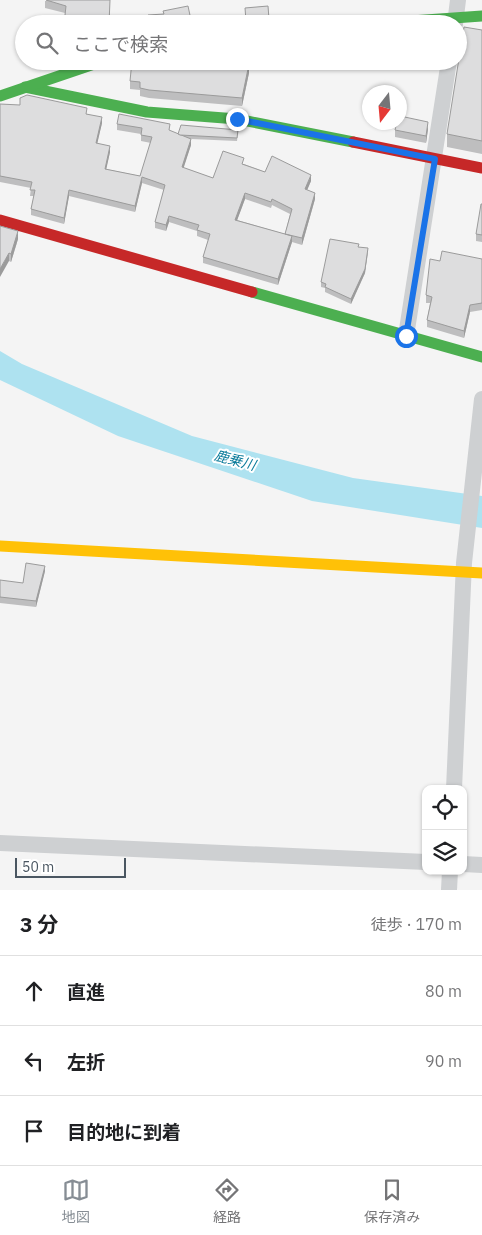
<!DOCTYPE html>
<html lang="ja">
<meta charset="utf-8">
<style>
body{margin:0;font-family:"IBM Plex Sans","Noto Sans JP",sans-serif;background:#f6f6f6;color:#202124}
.controls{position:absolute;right:15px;bottom:15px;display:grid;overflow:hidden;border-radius:10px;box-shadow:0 1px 4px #0004}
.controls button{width:45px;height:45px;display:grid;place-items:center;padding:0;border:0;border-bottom:1px solid #e0e0e0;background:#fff;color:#202124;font:25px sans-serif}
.compass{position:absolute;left:362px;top:85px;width:45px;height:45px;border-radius:50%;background:#fff;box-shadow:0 1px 4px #0004;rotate:196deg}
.scale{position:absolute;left:15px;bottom:12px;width:111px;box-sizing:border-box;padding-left:5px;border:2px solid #4a5661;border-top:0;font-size:14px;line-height:18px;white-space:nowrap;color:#4a5661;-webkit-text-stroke:4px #fff;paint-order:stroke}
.stop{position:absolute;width:15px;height:15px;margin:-11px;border:4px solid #1a73e8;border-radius:50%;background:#fff}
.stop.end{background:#1a73e8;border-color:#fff;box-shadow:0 1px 5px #0008}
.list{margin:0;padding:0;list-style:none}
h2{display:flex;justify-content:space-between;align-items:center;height:65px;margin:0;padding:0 20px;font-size:21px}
h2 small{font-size:16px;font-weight:400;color:#757577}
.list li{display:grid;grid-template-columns:32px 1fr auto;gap:15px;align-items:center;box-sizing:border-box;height:70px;padding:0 20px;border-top:1px solid #e0e0e0}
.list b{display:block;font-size:19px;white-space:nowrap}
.list em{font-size:16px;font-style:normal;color:#757577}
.icon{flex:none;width:28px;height:28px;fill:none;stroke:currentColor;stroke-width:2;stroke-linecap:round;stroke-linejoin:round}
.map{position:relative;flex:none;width:482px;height:890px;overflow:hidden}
.search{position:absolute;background:#fff;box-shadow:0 1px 4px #0004;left:15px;right:15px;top:15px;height:55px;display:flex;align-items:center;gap:12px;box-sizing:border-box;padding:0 18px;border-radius:28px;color:#757577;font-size:19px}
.sheet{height:275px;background:#fff}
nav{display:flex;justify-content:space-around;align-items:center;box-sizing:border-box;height:70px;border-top:1px solid #e0e0e0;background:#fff;font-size:14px;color:#757577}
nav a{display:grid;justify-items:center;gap:2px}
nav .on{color:#868d94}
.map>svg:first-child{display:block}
.water{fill:#aee2f0}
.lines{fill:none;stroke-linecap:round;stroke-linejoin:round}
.street{stroke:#ced0d2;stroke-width:16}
.fast{stroke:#4caf50;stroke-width:11}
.slow{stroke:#ffc107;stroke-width:11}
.jam{stroke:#c62828;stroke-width:11}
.wall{fill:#bebebf;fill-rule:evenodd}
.shaded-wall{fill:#9b9b9b}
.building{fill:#ddddde;stroke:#9b9b9b}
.route{stroke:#1a73e8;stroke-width:6}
.labels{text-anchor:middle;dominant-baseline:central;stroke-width:4;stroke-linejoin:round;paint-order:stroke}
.water-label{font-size:14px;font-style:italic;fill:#0c7c9b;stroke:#fff}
</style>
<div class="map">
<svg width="482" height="890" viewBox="0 0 482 890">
<rect width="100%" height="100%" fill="#f4f4f4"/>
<path class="water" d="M 0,351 L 22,364 L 192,436 L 353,478 L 482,496 L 482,528 L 312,501 L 118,436 L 0,380 Z"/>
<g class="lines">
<g class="street">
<path d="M 455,24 L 458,0"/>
<path d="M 406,336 L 449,61"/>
<path d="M 454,789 L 464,563 L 482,399"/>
<path d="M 0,843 L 426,862"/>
<path d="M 463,864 L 482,865"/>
<path d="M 449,890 L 450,871"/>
</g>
<g class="fast">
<path d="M 369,24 L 482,16"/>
<path d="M 25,87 L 147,112 L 237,119 L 353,142"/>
<path d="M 0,96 L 103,61"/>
<path d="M 252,292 L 482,357"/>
</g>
<path class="slow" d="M 0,546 L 482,573"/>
<g class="jam">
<path d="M 353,142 L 482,168"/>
<path d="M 0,220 L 252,292"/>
</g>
</g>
<g class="wall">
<path d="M 110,0 L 65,13 L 45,8 L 45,1 Z"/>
<path d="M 268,6 L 269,23 L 246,24 L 245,8 Z"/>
<path d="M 148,15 L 191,20 L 191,24 L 148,24 Z"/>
<path d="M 482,30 L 482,154 L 447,147 L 447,134 Z"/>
<path d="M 145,61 L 238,61 L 249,73 L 242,106 L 149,98 L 140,96 L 140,90 L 130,89 L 130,81 Z"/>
<path d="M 0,104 L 87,114 L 102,123 L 97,143 L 110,152 L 106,169 L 140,176 L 151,143 L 141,141 L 141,134 L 117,130 L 117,124 L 170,131 L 178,134 L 238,133 L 237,141 L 191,139 L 191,145 L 183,168 L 213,178 L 244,164 L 265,172 L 311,181 L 307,190 L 315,199 L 302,245 L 292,242 L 278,285 L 203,263 L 203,257 L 208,240 L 197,236 L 197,231 L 169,222 L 166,231 L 155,228 L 155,222 L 164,190 L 142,183 L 135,212 L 69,196 L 64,224 L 31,215 L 31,209 L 34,196 L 30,196 L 31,188 L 0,182 ZM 245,199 L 271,208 L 272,205 L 290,214 L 285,234 L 237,220 Z"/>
<path d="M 428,129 L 426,143 L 395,137 L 395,130 Z"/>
<path d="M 482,204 L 482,242 L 476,241 L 476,234 Z"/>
<path d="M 0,226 L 18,239 L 11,262 L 9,261 Z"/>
<path d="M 359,247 L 368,253 L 365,273 L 351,304 L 325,292 L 325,288 L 321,287 L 321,282 Z"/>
<path d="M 482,259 L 482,310 L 470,312 L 464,338 L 427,327 L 427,320 L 430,303 L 426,303 L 426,295 L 440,261 Z"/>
<path d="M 45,571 L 36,607 L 0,603 L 0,582 L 23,583 Z"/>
</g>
<g class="shaded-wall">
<path d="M 249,64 L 249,73 L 242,106 L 242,98 Z"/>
<path d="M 102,117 L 102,123 L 96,149 L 96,143 Z"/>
<path d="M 428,122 L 428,129 L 426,143 L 426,136 Z"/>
<path d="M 191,139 L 191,145 L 182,173 L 182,167 Z"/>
<path d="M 110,146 L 110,152 L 105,175 L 105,169 Z"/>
<path d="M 311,175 L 311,181 L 305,195 L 305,189 Z"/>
<path d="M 142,177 L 142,183 L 135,212 L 135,206 Z"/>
<path d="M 69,190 L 69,196 L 64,224 L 64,218 Z"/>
<path d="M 245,193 L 245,199 L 235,226 L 235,220 Z"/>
<path d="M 315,193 L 315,199 L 302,245 L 302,238 Z"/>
<path d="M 169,216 L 169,222 L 166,231 L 166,225 Z"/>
<path d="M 18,231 L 18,239 L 11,262 L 11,254 Z"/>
<path d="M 292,236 L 292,242 L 278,285 L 278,279 Z"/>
<path d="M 368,248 L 365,273 L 351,304 L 351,299 Z"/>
<path d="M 9,253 L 9,261 L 0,277 L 0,269 Z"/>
<path d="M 470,305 L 470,312 L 464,338 L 464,331 Z"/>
<path d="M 45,566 L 45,571 L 36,607 L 36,601 Z"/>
</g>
<g class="building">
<path d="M 46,0 L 110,0 L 109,24 L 64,24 L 66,6 Z"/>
<path d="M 188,6 L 191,20 L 185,21 L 186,24 L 149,24 L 148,15 L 164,14 L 163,11 Z"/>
<path d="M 268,6 L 269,19 L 246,21 L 245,8 Z"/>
<path d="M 464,27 L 482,30 L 482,141 L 447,134 Z"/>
<path d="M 132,61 L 148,62 L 147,61 L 238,61 L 249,64 L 242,98 L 149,90 L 140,88 L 140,82 L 130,81 Z"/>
<path d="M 27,95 L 87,108 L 86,114 L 102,117 L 96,143 L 110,146 L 105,169 L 140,176 L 152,137 L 141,135 L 142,128 L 117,124 L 119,114 L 170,124 L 169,130 L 191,139 L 182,167 L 213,178 L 223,151 L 244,158 L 242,164 L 265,172 L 272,156 L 311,175 L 305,189 L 315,193 L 302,238 L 285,234 L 292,209 L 272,199 L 271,202 L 245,193 L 235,220 L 292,236 L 278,279 L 203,257 L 210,234 L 197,230 L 199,225 L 169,216 L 166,225 L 155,222 L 165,185 L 142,177 L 135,206 L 69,190 L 64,218 L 31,209 L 35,190 L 30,190 L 32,182 L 0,176 L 0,104 L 20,105 L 20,98 Z"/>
<path d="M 400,116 L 428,122 L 426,136 L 395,130 L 397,122 L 400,122 Z"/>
<path d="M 181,125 L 238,130 L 237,138 L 180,135 L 178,134 Z"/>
<path d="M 481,204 L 482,204 L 482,235 L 476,234 Z"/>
<path d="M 0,226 L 18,231 L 11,254 L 9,253 L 0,269 Z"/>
<path d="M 330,239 L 359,244 L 358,247 L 368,248 L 365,269 L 351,299 L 325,287 L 326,284 L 321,282 Z"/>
<path d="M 442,251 L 482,259 L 482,303 L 470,305 L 464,331 L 427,320 L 432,297 L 426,295 L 430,259 L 440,261 Z"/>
<path d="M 26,563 L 45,566 L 36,601 L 0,597 L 0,580 L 23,583 Z"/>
</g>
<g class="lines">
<path class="route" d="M 237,119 L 435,159 L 406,336"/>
</g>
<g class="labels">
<g class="water-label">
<text transform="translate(235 460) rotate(15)">鹿乗川</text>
</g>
</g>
</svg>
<div class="controls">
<button><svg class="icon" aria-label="locate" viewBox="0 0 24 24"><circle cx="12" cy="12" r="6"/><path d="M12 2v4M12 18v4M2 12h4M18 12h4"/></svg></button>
<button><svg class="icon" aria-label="layers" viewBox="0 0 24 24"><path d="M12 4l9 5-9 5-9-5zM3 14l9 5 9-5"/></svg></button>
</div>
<svg class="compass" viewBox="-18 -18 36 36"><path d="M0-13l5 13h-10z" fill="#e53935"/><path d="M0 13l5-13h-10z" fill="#757577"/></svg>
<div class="scale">50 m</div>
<div class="stop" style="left:406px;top:336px"></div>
<div class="stop end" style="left:237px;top:119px"></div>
<div class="search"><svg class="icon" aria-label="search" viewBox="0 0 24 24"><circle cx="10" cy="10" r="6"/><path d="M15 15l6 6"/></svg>ここで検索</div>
</div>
<section class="sheet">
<h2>3 分<small>徒歩 · 170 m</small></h2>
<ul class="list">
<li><svg class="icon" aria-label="ahead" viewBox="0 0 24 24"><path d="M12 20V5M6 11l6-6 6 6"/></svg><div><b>直進</b></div><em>80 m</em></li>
<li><svg class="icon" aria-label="left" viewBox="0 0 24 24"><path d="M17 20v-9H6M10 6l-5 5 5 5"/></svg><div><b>左折</b></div><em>90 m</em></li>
<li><svg class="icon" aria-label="arrive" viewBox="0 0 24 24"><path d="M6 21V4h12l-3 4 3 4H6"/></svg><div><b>目的地に到着</b></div></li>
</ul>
</section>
<nav>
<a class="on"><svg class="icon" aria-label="map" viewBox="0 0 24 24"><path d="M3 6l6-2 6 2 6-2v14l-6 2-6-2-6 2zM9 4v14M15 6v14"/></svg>地図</a>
<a><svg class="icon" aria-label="directions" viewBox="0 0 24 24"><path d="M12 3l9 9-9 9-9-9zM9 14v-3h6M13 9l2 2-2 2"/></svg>経路</a>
<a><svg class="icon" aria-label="saved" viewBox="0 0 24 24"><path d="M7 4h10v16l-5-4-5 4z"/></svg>保存済み</a>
</nav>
